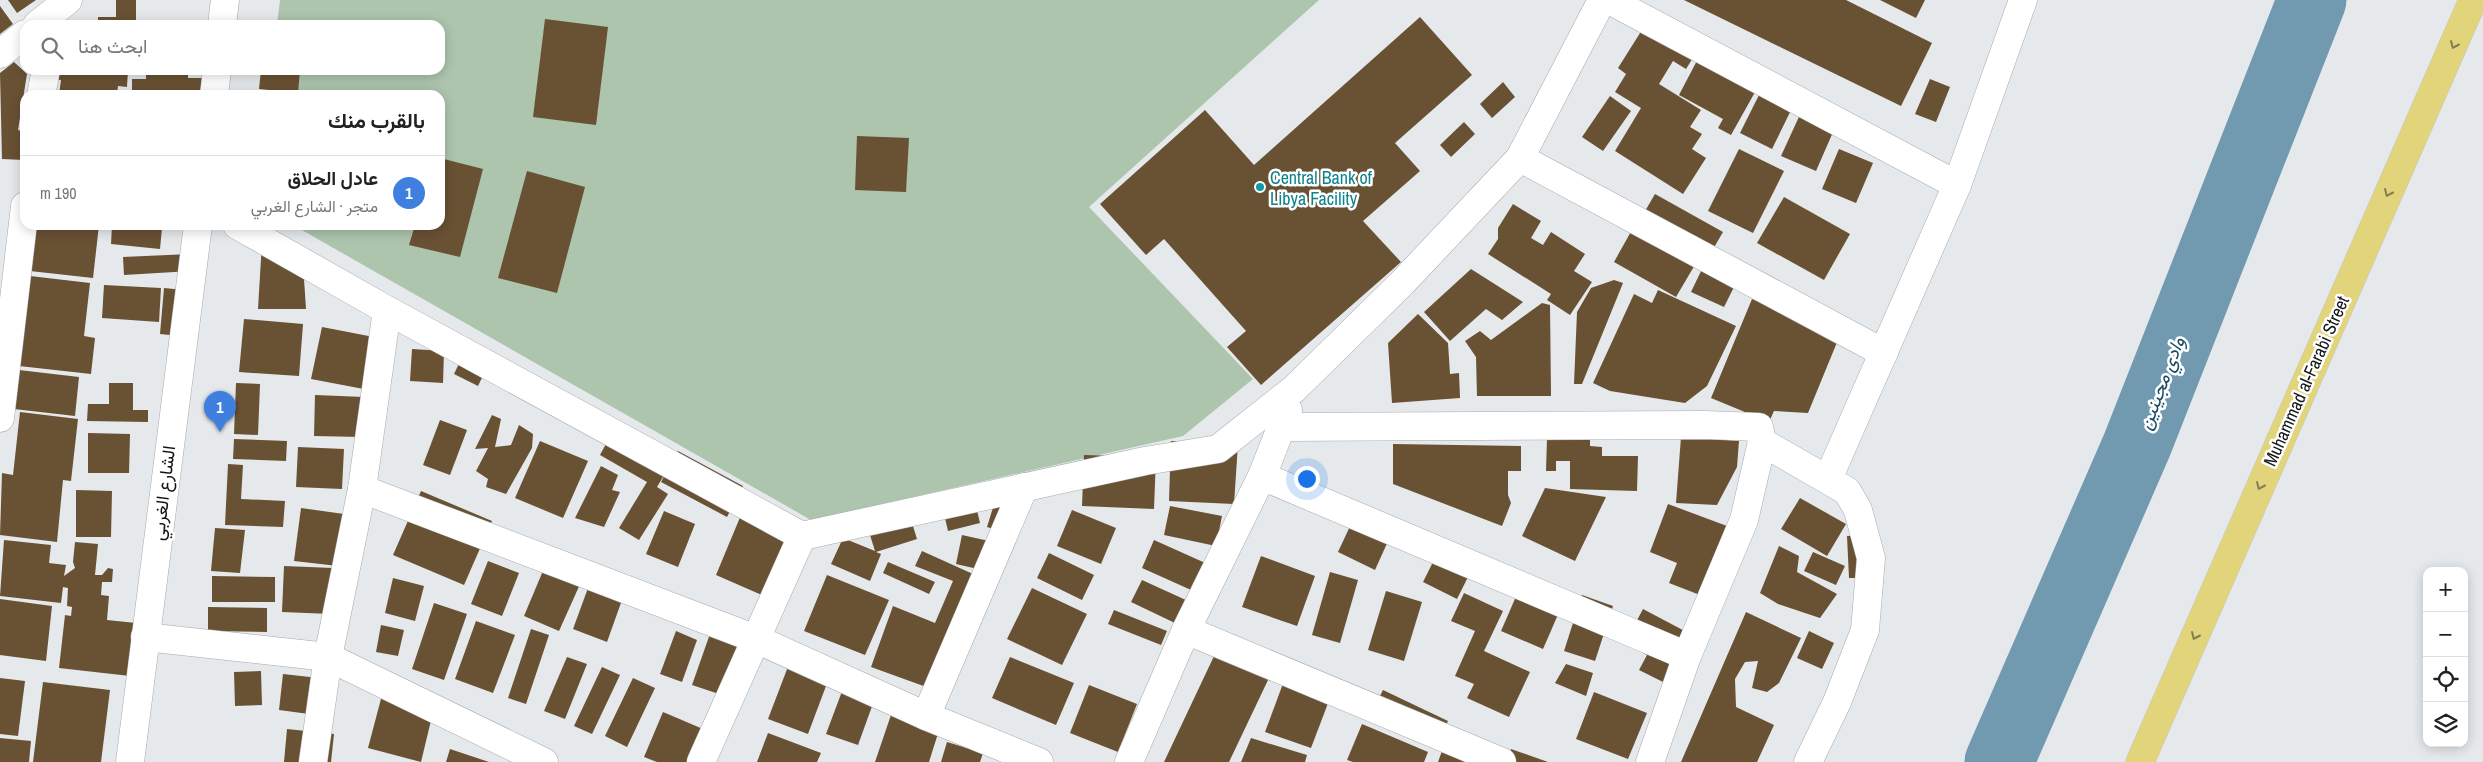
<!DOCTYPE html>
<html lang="ar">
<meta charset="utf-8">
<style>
body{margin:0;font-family:"Archivo Narrow",Vazirmatn,sans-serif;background:#f6f6f6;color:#222;direction:rtl}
.controls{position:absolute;right:15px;bottom:15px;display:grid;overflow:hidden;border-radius:10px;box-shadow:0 2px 12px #0003}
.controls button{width:45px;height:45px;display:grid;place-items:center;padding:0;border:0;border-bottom:1px solid #e0e0e0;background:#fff;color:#222;font:25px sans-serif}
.you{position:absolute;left:1306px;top:478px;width:18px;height:18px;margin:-12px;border:4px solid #fff;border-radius:50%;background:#1a73e8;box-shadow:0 0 0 8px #1a73e833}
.badge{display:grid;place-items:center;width:32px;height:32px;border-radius:50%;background:#db2777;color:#fff;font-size:16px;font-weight:700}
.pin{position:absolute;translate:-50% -41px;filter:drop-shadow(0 1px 2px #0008)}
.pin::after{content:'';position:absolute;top:26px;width:18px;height:15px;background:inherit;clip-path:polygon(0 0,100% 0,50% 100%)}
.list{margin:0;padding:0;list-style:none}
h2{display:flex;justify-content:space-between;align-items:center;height:65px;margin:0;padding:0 20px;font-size:21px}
h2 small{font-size:16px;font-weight:400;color:#767676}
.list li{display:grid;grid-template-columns:32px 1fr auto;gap:15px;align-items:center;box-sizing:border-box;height:75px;padding:0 20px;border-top:1px solid #e0e0e0}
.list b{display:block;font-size:19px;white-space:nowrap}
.list p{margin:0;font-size:16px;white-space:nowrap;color:#767676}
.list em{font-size:16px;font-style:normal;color:#767676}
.icon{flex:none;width:28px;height:28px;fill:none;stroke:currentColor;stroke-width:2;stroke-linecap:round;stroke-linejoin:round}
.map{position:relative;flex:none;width:2483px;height:762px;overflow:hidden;direction:ltr}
.search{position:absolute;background:#fff;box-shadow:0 2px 12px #0003;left:20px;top:20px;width:425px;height:55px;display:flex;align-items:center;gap:12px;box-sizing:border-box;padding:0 18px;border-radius:15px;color:#767676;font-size:19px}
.panel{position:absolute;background:#fff;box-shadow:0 2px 12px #0003;left:20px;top:90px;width:425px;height:140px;border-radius:15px;direction:rtl}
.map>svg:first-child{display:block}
.green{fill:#adc4ad}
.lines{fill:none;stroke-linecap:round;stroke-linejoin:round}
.river{stroke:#7199af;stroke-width:69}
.building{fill:#695133}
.minor-casing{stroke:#a6a9ac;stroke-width:29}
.highway-casing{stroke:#c7c7c7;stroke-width:29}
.minor{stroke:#fff;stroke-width:28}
.highway{stroke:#e1d47b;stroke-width:28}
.oneway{stroke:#857e4e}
.culture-dot{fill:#0f9aa8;stroke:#fff;stroke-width:2}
.labels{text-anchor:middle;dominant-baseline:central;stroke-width:5;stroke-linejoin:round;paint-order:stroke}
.culture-label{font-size:18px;fill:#0d838f;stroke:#fff;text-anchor:start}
.street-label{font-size:18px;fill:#141516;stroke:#fff}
.water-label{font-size:19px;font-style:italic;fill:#194c64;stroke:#fff}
</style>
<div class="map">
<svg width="2483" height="762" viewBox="0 0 2483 762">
<rect width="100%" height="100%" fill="#e5e9ec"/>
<path class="green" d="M 280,0 L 1319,0 L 1089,207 L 1253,379 L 1183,436 L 811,520 L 293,225 L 440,225 L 440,95 L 268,95 L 271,70 L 440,70 L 440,25 L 277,25 Z"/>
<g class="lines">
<path class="river" d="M 1999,762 L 2137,445 L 2312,0"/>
</g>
<g class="building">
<path d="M 8,0 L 36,0 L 17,13 Z"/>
<path d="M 116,0 L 136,0 L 136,25 L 98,25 L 98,17 L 116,17 Z"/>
<path d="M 1684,0 L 1846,0 L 1932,43 L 1901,106 Z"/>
<path d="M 1880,0 L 1925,0 L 1916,18 Z"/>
<path d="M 0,6 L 13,24 L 0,34 Z"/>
<path d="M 1420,17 L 1472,75 L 1395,143 L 1420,171 L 1363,221 L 1401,262 L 1261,385 L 1227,347 L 1246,331 L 1164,239 L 1146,255 L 1100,204 L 1205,110 L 1254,165 Z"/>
<path d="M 545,19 L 608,27 L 596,125 L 533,117 Z"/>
<path d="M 1647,22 L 1696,53 L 1686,69 L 1673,61 L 1659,84 L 1701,110 L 1690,127 L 1702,134 L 1692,149 L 1706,158 L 1683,194 L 1615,151 L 1641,108 L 1615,92 L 1626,74 L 1618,68 Z"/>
<path d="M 1701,53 L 1759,85 L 1731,135 L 1718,128 L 1723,119 L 1679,95 Z"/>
<path d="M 14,62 L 27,74 L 18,130 L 25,132 L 24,160 L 2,159 L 0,73 Z"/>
<path d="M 52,70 L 128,70 L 127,87 L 118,86 L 117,95 L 59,95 L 61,80 L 51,79 Z"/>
<path d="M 146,70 L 188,70 L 188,78 L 210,78 L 210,95 L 176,95 L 176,93 L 132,95 L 132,79 L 146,79 Z"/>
<path d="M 261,70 L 300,70 L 298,93 L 259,89 Z"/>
<path d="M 1930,79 L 1950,87 L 1936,122 L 1915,114 Z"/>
<path d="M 1503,82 L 1515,97 L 1492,118 L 1480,104 Z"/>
<path d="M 1762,89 L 1794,104 L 1772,149 L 1740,133 Z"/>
<path d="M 1610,96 L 1631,111 L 1603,151 L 1582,137 Z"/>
<path d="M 1803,108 L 1837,123 L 1816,171 L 1781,156 Z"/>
<path d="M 1464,122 L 1475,134 L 1451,157 L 1440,145 Z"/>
<path d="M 857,136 L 909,138 L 906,192 L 855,190 Z"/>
<path d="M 1739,149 L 1784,171 L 1753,233 L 1708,211 Z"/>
<path d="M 1839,149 L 1873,163 L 1856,203 L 1822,189 Z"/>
<path d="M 440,158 L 483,169 L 460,257 L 409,245 L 415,225 L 440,225 Z"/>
<path d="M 527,171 L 585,187 L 557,293 L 498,278 Z"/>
<path d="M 1655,194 L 1723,232 L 1709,256 L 1641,218 Z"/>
<path d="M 1784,197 L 1850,234 L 1824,280 L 1757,243 Z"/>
<path d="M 1513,204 L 1541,221 L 1531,238 L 1543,245 L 1551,232 L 1585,254 L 1574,271 L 1592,282 L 1570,315 L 1547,300 L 1551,294 L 1488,254 L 1498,239 L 1498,228 Z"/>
<path d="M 36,225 L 99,225 L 93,278 L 30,271 Z"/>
<path d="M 112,225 L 162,228 L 160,249 L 111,244 Z"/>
<path d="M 1633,228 L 1696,263 L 1676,297 L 1614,262 Z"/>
<path d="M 262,242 L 303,264 L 306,309 L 258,309 Z"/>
<path d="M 190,254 L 191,271 L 124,275 L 123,257 Z"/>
<path d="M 1703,267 L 1736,283 L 1724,307 L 1691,292 Z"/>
<path d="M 1471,269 L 1523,302 L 1502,320 L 1486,309 L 1450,341 L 1424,312 Z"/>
<path d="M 30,276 L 90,283 L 84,336 L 95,338 L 91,374 L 19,366 Z"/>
<path d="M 1614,280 L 1623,283 L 1582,384 L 1574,384 L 1577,312 L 1591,288 Z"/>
<path d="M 104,285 L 161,288 L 159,322 L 102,318 Z"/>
<path d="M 164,288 L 184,290 L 180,336 L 160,334 Z"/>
<path d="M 1658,290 L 1736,326 L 1707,386 L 1685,403 L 1610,391 L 1593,383 L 1634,294 L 1652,303 Z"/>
<path d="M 1752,299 L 1840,335 L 1808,413 L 1774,411 L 1769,422 L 1711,398 Z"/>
<path d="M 1542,303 L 1550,305 L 1551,396 L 1477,396 L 1476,357 L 1465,341 L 1480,331 L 1491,340 Z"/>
<path d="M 1418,314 L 1448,343 L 1450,374 L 1459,373 L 1460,398 L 1392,403 L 1388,343 Z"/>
<path d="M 244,319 L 303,324 L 299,376 L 239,372 Z"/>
<path d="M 322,327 L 379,338 L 369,390 L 311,379 Z"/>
<path d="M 412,349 L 444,351 L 443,383 L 410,381 Z"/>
<path d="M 465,351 L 489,363 L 478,386 L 454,374 Z"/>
<path d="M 19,370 L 79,377 L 75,416 L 14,409 Z"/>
<path d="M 109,383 L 133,383 L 133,410 L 148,410 L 148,422 L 87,421 L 88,404 L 109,404 Z"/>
<path d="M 236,383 L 260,384 L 258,435 L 234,434 Z"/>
<path d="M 315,395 L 364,397 L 362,437 L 314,436 Z"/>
<path d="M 20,412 L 78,419 L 71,481 L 63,480 L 57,542 L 0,535 L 2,473 L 13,475 Z"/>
<path d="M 492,415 L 501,419 L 495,447 L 511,445 L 519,425 L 533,434 L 532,448 L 506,494 L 486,487 L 488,479 L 476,471 L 488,448 L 475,449 Z"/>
<path d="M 440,420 L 467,430 L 450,475 L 423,465 Z"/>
<path d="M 617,423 L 675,456 L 678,451 L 743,486 L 727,517 L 661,482 L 670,465 L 657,487 L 668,494 L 639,540 L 619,528 L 647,482 L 600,455 Z"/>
<path d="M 88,433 L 130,434 L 129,473 L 88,473 Z"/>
<path d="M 1681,437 L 1739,441 L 1737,467 L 1717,505 L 1676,503 Z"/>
<path d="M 1547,438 L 1590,439 L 1590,446 L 1602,447 L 1602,456 L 1638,456 L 1637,491 L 1570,489 L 1570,461 L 1556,461 L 1556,471 L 1546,471 Z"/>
<path d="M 234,439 L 287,441 L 286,461 L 233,459 Z"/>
<path d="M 540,441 L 588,461 L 563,518 L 515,498 Z"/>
<path d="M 1171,441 L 1238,444 L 1234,504 L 1169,501 Z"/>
<path d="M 1393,444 L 1521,446 L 1521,471 L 1508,471 L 1508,495 L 1511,503 L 1502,526 L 1393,484 Z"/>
<path d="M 298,447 L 344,449 L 342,489 L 296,487 Z"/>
<path d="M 1084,455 L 1156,457 L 1154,509 L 1082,506 Z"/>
<path d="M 228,464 L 243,465 L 241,499 L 285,501 L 283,527 L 225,525 Z"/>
<path d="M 601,466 L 618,475 L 612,490 L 620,492 L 604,527 L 575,518 Z"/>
<path d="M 1545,488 L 1606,497 L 1575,561 L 1522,536 Z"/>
<path d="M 76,490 L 112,491 L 111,537 L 76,537 Z"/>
<path d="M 421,491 L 492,521 L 464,585 L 393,555 Z"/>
<path d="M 1800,498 L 1846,524 L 1827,556 L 1781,529 Z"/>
<path d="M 995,501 L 1016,508 L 1007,533 L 987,527 Z"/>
<path d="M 1668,504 L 1727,526 L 1700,595 L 1669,583 L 1677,563 L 1650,552 Z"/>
<path d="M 976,506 L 980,523 L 948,531 L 944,514 Z"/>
<path d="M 1170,506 L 1222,516 L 1216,546 L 1164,535 Z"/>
<path d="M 301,508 L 344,514 L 338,566 L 294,561 Z"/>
<path d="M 1072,510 L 1116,528 L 1101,564 L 1057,546 Z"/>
<path d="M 664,511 L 695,524 L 678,567 L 646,554 Z"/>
<path d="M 741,515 L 805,540 L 778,602 L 716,575 Z"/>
<path d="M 1352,522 L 1389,539 L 1375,570 L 1338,552 Z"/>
<path d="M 912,523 L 917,539 L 876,552 L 881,554 L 870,581 L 831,564 L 843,538 L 875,551 L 870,535 Z"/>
<path d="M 215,528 L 245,530 L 240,573 L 211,571 Z"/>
<path d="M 962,535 L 989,541 L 982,570 L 956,564 Z"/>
<path d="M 1863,535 L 1864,578 L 1849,578 L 1847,536 Z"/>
<path d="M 4,540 L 51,545 L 49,563 L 66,565 L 64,576 L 75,568 L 73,562 L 75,542 L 98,544 L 95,575 L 102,575 L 108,568 L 113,569 L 112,582 L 102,582 L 101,595 L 109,596 L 107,620 L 136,623 L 130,676 L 59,668 L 65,615 L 71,616 L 72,607 L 67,606 L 68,588 L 63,587 L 61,603 L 0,596 Z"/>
<path d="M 1154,540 L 1212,566 L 1200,594 L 1142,568 Z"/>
<path d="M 1779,546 L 1799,556 L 1797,572 L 1837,594 L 1820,618 L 1778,604 L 1760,593 Z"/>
<path d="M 922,551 L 984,579 L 929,688 L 871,667 L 893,606 L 935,623 L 953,581 L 915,566 Z"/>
<path d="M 1813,552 L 1845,566 L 1836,585 L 1804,571 Z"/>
<path d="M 1049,553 L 1094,575 L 1082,600 L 1037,578 Z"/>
<path d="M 1261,556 L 1315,576 L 1297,626 L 1242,607 Z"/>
<path d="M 488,561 L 519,573 L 502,616 L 471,604 Z"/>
<path d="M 888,562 L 935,582 L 929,594 L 883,573 Z"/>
<path d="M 1433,562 L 1473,567 L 1457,599 L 1423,582 Z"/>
<path d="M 284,566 L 333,568 L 331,614 L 282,612 Z"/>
<path d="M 545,566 L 581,582 L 559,631 L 524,616 Z"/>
<path d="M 1330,572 L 1358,580 L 1340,643 L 1312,635 Z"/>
<path d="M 827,575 L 889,600 L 865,655 L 804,631 Z"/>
<path d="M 212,576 L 275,577 L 275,602 L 212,602 Z"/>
<path d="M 393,578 L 424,586 L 415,621 L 385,613 Z"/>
<path d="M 1142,580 L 1188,601 L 1177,624 L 1131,602 Z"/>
<path d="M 588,588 L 622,600 L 607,642 L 573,629 Z"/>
<path d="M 1032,588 L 1087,614 L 1062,665 L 1007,639 Z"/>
<path d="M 1386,591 L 1422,602 L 1404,661 L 1368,650 Z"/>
<path d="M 1518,592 L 1560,610 L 1543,649 L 1501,631 Z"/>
<path d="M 1464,593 L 1503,611 L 1484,651 L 1530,672 L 1509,717 L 1467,698 L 1474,684 L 1455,676 L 1475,631 L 1451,621 Z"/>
<path d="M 1582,595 L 1613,606 L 1595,661 L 1564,651 Z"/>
<path d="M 0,599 L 52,606 L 46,661 L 0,655 Z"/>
<path d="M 434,603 L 467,614 L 444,680 L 412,669 Z"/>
<path d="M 208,607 L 267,608 L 267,632 L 208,631 Z"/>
<path d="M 1643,609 L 1696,637 L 1671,686 L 1639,670 L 1647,655 L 1625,643 Z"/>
<path d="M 1114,610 L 1167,631 L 1161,645 L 1108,624 Z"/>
<path d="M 1746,612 L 1801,638 L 1779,683 L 1767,692 L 1752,688 L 1758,661 L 1745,662 L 1735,679 L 1736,707 L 1774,725 L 1757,762 L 1681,762 Z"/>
<path d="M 476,621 L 515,635 L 493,693 L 455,679 Z"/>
<path d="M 381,625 L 404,630 L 398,656 L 376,652 Z"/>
<path d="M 531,629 L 549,635 L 526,704 L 508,698 Z"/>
<path d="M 676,631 L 697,640 L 682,682 L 660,674 Z"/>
<path d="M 711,631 L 750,646 L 731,698 L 692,685 Z"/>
<path d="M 1809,631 L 1834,643 L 1822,669 L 1797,658 Z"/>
<path d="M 1215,654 L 1269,678 L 1229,762 L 1164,762 Z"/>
<path d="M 567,657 L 587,664 L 565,719 L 544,711 Z"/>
<path d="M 1010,657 L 1074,683 L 1056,725 L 992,698 Z"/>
<path d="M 789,664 L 829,678 L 808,734 L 768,719 Z"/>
<path d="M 1566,664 L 1593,673 L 1586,696 L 1555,683 Z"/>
<path d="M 602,667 L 620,675 L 592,734 L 574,726 Z"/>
<path d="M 261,671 L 262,705 L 235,706 L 234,672 Z"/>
<path d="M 283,674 L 328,679 L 324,716 L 279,710 Z"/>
<path d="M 0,678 L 25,681 L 18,736 L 0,734 Z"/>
<path d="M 633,678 L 655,688 L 627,747 L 605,736 Z"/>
<path d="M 1284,681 L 1330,698 L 1311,748 L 1265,732 Z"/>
<path d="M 43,682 L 110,690 L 101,762 L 33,762 Z"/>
<path d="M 1089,685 L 1137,704 L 1118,752 L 1070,733 Z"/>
<path d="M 844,686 L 875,698 L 858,745 L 826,734 Z"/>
<path d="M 1383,690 L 1448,721 L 1436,745 L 1371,714 Z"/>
<path d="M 1594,692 L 1647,713 L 1628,759 L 1576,739 Z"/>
<path d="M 382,695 L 434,708 L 421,762 L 368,748 Z"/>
<path d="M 663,712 L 703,729 L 689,762 L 657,762 L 644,757 Z"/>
<path d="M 892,712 L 940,727 L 929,762 L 875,762 Z"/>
<path d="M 1362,724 L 1428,752 L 1424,762 L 1353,762 L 1347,760 Z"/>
<path d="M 287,729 L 334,734 L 331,762 L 284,762 Z"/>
<path d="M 768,733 L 821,753 L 817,762 L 757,762 Z"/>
<path d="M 0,738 L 31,741 L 29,762 L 0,762 Z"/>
<path d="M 1251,738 L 1307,755 L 1305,762 L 1241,762 Z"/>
<path d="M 1446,740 L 1489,762 L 1438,762 Z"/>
<path d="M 947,742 L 983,753 L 980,762 L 941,762 Z"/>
<path d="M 450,749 L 489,762 L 446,762 Z"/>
<path d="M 1511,749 L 1548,762 L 1506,762 Z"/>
</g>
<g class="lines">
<defs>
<g id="minor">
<path d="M 1609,0 L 1957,185 L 2023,0"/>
<path d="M 37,25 L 68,0"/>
<path d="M 222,25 L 225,0"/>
<path d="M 0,54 L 25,34"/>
<path d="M 41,95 L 46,70"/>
<path d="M 214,95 L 217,70"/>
<path d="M 1520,158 L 1884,353"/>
<path d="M 237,225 L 387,310 L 802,536 L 1145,461 L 1218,449 L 1294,389 L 1403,282 L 1520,158 L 1602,0"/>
<path d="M 0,418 L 25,206"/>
<path d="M 1282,427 L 1705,425 L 1759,427 L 1762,442 L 1847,491 L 1858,510 L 1871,558 L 1865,630 L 1837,702 L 1808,762"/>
<path d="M 1262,476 L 1687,656"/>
<path d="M 1828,479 L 1957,185"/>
<path d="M 362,489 L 756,639 L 926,716 L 1039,762"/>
<path d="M 1186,630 L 1502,762"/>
<path d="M 145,637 L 328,657 L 544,762"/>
<path d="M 926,716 L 1024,487"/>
<path d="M 130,762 L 198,225"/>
<path d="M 313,762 L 328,657 L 362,489 L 387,310"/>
<path d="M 701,762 L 802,536"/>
<path d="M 1129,762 L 1186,630 L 1262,476 L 1288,410"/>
<path d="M 1650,762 L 1687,656 L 1744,520 L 1762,442"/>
</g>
<path id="highway" d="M 2140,762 L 2473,0"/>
</defs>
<use href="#minor" class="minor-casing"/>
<use href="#highway" class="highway-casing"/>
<use href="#minor" class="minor"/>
<use href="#highway" class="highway"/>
</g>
<defs><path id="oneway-chevron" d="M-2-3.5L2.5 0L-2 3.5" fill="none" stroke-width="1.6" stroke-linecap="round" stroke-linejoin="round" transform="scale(1.25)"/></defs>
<g class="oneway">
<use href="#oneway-chevron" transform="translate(2454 45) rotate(114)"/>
<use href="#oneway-chevron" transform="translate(2388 193) rotate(114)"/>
<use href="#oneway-chevron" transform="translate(2260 486) rotate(114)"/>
<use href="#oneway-chevron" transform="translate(2195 636) rotate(114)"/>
</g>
<circle class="culture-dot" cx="1260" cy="187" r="5"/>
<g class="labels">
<g class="culture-label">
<text x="1270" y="177">Central Bank of<tspan x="1270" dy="21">Libya Facility</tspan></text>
</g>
<g class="street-label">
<text transform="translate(2306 381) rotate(-66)">Muhammad al-Farabi Street</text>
<text transform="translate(163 493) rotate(-83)">الشارع الغربي</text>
</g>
<g class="water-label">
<text transform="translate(2161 383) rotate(-69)">وادي مجينين</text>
</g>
</g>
</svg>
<div class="controls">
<button>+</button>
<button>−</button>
<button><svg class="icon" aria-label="locate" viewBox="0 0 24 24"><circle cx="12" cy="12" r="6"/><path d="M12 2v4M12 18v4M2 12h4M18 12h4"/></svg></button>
<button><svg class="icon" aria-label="layers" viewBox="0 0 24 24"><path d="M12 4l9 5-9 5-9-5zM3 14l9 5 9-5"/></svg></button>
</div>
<div class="you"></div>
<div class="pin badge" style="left:220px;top:432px;background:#3f7fe0">1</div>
<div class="search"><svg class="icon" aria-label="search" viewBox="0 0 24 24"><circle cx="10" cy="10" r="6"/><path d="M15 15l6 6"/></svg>ابحث هنا</div>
<section class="panel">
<h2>بالقرب منك<small></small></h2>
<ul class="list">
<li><span class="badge" style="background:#3f7fe0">1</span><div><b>عادل الحلاق</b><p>متجر · الشارع الغربي</p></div><em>190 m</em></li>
</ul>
</section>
</div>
